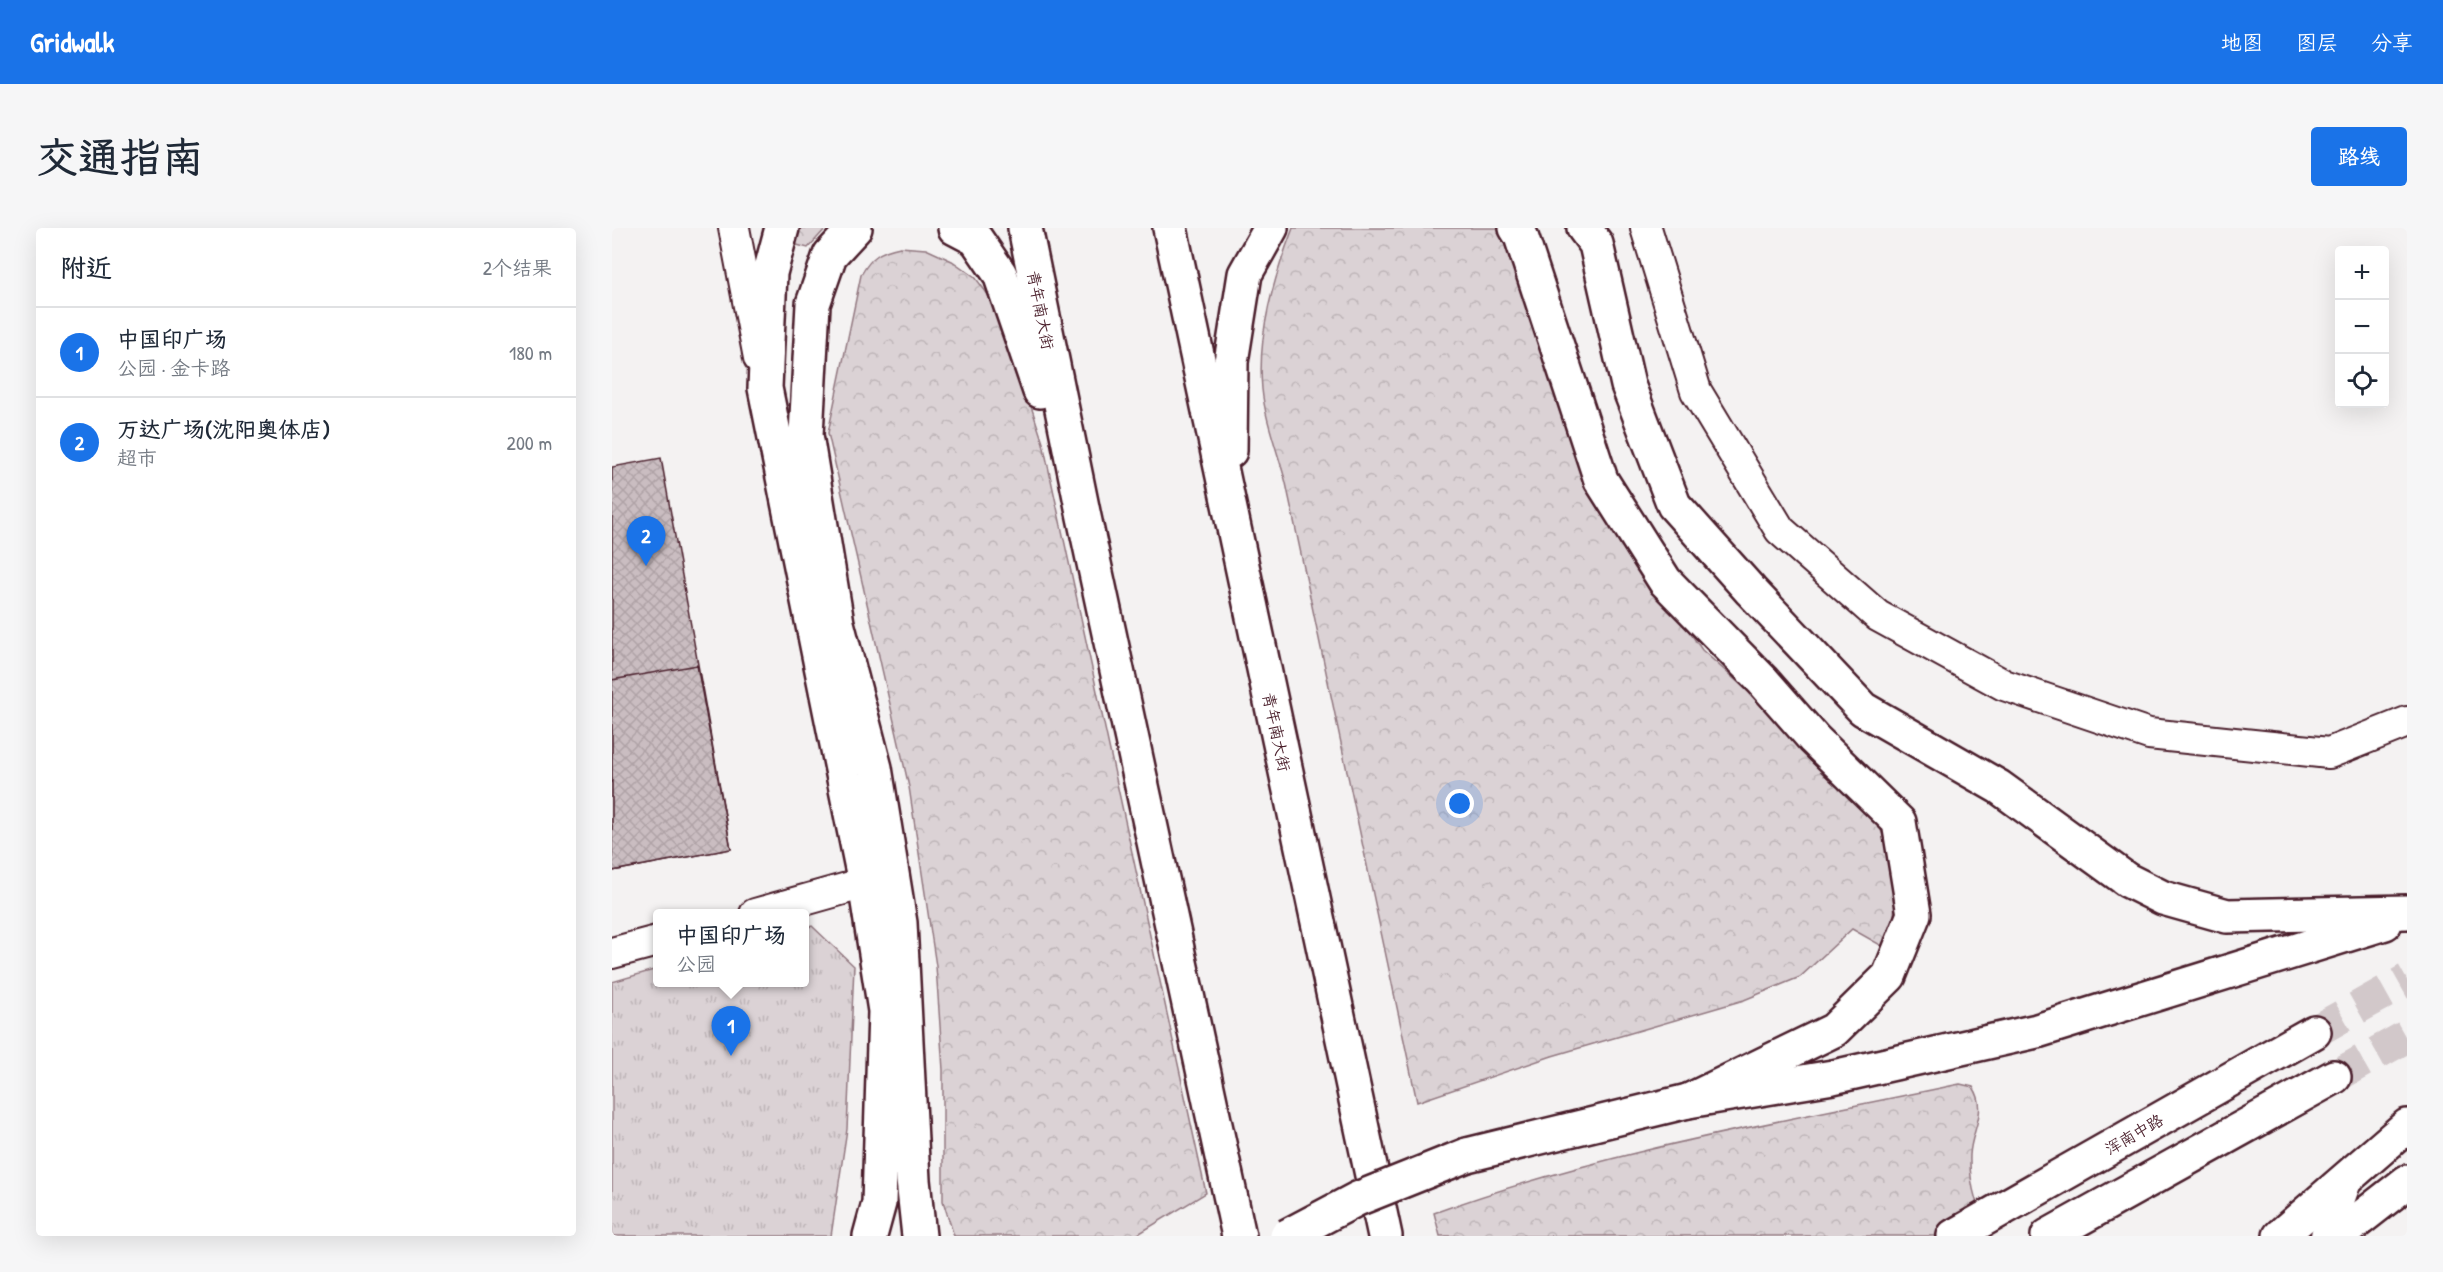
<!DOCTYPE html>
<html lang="zh">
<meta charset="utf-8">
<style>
body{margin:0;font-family:"Patrick Hand","LXGW WenKai TC",sans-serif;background:#f6f6f7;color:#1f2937}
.controls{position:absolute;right:18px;top:18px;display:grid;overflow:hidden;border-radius:6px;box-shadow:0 6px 24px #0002}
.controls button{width:54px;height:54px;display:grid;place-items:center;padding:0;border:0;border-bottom:2px solid #e0e1e3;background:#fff;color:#1f2937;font:30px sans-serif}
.you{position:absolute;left:848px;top:576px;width:21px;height:21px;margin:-15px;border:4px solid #fff;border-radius:50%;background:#1a73e8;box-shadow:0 0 0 9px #1a73e833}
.badge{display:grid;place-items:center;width:39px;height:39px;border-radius:50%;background:#1a73e8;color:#fff;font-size:20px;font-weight:700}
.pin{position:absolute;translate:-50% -50px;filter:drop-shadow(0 2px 3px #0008)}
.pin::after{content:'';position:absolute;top:32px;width:21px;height:18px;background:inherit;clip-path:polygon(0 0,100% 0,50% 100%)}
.popup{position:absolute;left:41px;top:681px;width:156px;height:78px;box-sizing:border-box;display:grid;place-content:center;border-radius:6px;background:#fff;filter:drop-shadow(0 2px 4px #0005);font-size:20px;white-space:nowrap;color:#747a83}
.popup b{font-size:22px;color:#1f2937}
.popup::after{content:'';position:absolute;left:50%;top:100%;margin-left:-12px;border:12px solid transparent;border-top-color:#fff}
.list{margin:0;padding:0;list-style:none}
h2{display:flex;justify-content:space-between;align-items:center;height:78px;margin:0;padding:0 24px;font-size:26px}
h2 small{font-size:20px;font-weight:400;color:#747a83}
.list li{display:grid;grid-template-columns:39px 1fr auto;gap:18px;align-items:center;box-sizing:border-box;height:90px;padding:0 24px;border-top:2px solid #e0e1e3}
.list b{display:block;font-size:22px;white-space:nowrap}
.list p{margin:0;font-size:20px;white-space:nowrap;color:#747a83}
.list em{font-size:20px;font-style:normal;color:#747a83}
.icon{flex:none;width:33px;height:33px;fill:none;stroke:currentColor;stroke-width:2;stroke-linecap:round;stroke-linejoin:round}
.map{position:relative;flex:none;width:1795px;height:1008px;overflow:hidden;border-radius:6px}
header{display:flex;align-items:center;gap:36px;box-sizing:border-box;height:84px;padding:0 30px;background:#1a73e8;color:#fff}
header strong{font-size:28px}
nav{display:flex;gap:33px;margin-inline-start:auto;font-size:21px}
.intro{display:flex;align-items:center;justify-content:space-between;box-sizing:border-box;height:144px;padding:0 36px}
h1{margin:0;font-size:42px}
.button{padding:15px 27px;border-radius:6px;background:#1a73e8;color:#fff;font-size:21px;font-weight:700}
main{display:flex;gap:36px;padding:0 36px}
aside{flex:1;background:#fff;border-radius:6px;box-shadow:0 6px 24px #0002}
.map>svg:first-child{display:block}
.grass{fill:url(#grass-tufts);stroke:#927880;stroke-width:1.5}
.forest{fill:url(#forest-crowns);stroke:#927880;stroke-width:1.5}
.building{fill:url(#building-cross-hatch);stroke:#4a1f2b;stroke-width:1.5}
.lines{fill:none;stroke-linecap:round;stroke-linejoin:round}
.highway-tunnel{stroke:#d2c8ca;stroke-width:33;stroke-dasharray:33 16;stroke-linecap:butt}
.minor-casing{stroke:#4a1f2b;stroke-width:34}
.highway-casing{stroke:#4a1f2b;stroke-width:38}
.minor{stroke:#fff;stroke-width:30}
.highway{stroke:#fff;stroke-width:33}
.highway-bridge-casing{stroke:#4a1f2b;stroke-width:38;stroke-linecap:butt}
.highway-bridge{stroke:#fff;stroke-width:33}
.labels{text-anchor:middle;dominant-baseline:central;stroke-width:4.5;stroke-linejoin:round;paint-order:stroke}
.street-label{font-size:16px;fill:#4a1f2b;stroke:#fff}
</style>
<header>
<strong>Gridwalk</strong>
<nav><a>地图</a><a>图层</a><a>分享</a></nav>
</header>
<div class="intro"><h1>交通指南</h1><a class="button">路线</a></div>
<main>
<aside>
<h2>附近<small>2个结果</small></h2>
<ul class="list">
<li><span class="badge">1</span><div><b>中国印广场</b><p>公园 · 金卡路</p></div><em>180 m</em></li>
<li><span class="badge">2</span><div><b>万达广场(沈阳奥体店)</b><p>超市</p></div><em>200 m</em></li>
</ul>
</aside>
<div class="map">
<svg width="1795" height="1008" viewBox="0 0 1795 1008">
<defs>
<pattern id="grass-tufts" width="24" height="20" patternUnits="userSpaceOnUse" patternTransform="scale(1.5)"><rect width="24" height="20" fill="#dbd2d5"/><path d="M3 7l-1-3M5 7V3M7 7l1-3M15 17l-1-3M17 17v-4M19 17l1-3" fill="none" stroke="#bdb4b7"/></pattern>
<pattern id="forest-crowns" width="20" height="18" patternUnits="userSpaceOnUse" patternTransform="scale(1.5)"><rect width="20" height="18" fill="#dbd2d5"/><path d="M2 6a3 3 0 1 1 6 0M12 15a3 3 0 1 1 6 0" fill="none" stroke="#bdb4b7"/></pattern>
<pattern id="building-cross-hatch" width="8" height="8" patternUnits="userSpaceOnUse" patternTransform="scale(1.5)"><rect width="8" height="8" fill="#cabdc1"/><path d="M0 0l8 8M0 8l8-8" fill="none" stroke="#afa2a6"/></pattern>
</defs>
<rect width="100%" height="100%" fill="#f4f2f2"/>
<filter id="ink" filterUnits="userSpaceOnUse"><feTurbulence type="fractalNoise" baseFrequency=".0167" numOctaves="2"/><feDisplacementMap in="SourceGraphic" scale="12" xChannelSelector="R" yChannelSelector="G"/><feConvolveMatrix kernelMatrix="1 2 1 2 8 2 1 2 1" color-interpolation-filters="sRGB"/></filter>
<g filter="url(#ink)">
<path class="grass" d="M 200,698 L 242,738 L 235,901 L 219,1008 L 0,1008 L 0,754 L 45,741 L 45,754 L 192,754 L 193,700 Z"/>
<g class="forest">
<path d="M 182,0 L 214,0 L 196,20 L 185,17 L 179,9 Z"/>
<path d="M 681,0 L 890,0 L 1011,307 L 1090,422 L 1224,542 L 1259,581 L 1274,613 L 1285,644 L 1282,688 L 1270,718 L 1240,701 L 1188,749 L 1132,772 L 940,828 L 805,874 L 674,255 C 666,225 653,192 650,161 C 645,107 662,50 681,0 Z"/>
<path d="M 288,19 L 314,21 L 340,33 L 363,49 L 388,83 L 431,215 L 594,965 L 523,1008 L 342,1008 L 331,973 L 331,842 L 324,738 L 297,559 L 216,205 L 249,47 C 259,29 268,23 288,19 Z"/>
<path d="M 1348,856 L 1361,859 C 1377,883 1359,902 1358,927 C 1357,956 1365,983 1380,1008 L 828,1008 L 822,985 C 991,923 1172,893 1348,856 Z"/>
</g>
<g class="building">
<path d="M 49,230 L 119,621 L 0,643 L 0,239 Z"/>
<path d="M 85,437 L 119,621 L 0,643 L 0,452 Z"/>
</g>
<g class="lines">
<g class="highway-tunnel">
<path d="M 1702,804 L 1795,752"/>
<path d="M 1722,849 L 1795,808"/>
</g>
<defs>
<g id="minor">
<path d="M 122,0 L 147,130"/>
<path d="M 1034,0 L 1084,163 L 1168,302 L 1266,388 L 1392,457 L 1537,506 L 1717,525 L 1795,494"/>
<path d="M 143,686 L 253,655"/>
<path d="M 0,725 L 45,713"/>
<path d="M 1714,1008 L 1736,948"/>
</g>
<g id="highway">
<path d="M 170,0 L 158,45 L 153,160 L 253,655 L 273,783 L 267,975 L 258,1008"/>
<path d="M 243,0 L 218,27 L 201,76 L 194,207 L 225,395 L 263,540 L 288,695 L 301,952 L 307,1008"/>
<path d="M 343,0 L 364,11 L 388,46 L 428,163"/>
<path d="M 413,0 L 472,289 L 627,1008"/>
<path d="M 558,0 L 773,1008"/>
<path d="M 904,0 L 909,8 L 989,252 L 1053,353 L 1151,453 L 1202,511 L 1287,594 L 1302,686 L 1277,748 L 1222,802 L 1076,873"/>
<path d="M 972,0 L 984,16 L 1016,157 L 1062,277 L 1139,363 L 1251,481 L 1387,559 L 1515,652 L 1551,670 L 1615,688 L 1795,684"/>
<path d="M 618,223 L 619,134 L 633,46 L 659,0"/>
<path d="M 855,927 L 1076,873 L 1221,849 L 1425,803 L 1773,695"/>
<path d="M 1342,1008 L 1702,804"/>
<path d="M 1436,1008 L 1722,849"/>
<path d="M 1668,1008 L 1795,898"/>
<path d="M 1726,1008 L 1795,954"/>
</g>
</defs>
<use href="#minor" class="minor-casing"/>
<use href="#highway" class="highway-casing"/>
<use href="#minor" class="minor"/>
<use href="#highway" class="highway"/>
<defs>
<path id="highway-bridge" d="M 675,1008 L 745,971 L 855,927"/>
</defs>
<use href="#highway-bridge" class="highway-bridge-casing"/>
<use href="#highway-bridge" class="highway-bridge"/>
</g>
</g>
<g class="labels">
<g class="street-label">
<text transform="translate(429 82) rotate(79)">青年南大街</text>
<text transform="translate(665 504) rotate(78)">青年南大街</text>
<text transform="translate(1522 906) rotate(-30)">浑南中路</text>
</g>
</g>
</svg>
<div class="controls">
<button>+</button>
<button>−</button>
<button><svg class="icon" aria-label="locate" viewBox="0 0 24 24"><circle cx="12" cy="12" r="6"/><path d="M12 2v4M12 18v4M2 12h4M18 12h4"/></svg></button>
</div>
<div class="you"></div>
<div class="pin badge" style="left:119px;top:828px">1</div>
<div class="popup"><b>中国印广场</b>公园</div>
<div class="pin badge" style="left:34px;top:338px">2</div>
</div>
</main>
